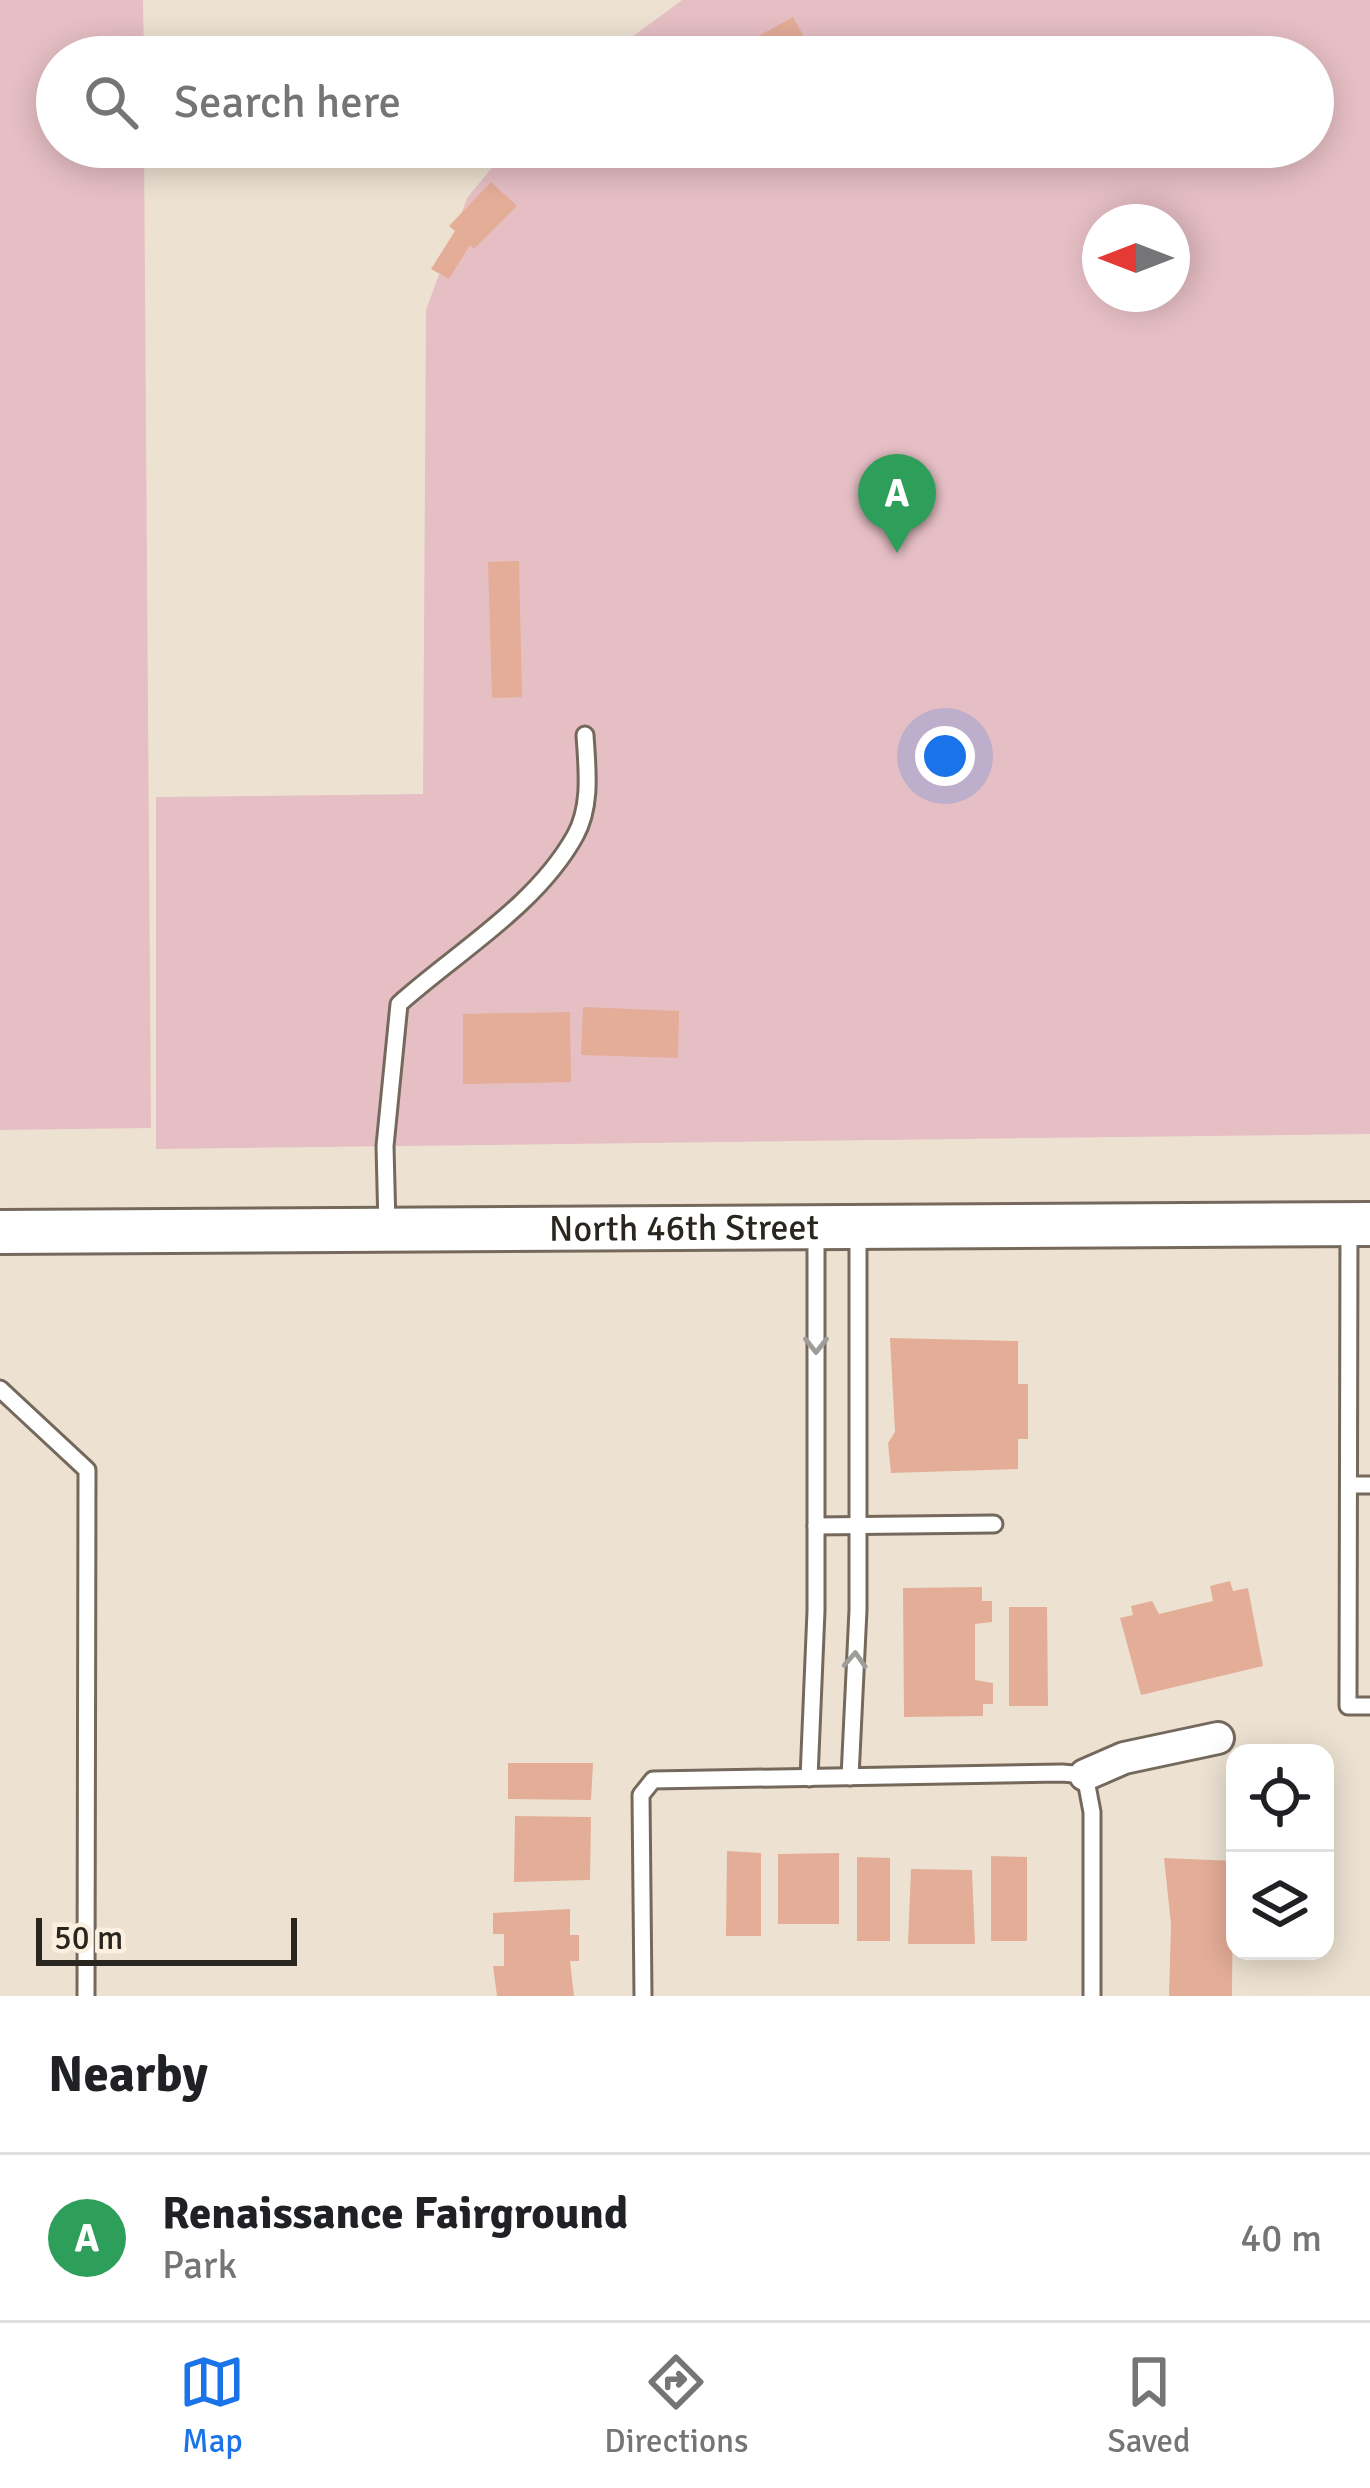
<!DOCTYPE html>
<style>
body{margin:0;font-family:Signika,sans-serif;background:#f2f2f2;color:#202124}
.controls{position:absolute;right:36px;bottom:36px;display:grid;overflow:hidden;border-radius:24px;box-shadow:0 6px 30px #0003}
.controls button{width:108px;height:108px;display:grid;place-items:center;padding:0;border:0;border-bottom:3px solid #e0e0e0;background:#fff;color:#202124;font:60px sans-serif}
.compass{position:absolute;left:1082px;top:204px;width:108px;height:108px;border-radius:50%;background:#fff;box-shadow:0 6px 30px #0003;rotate:270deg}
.scale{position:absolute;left:36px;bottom:30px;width:261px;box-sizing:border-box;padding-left:12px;border:6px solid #29251f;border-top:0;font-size:33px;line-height:42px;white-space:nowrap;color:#29251f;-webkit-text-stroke:9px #fbefdf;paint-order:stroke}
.you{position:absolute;left:945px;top:756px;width:42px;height:42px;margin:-30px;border:9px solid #fff;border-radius:50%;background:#1a73e8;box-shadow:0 0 0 18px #1a73e833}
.badge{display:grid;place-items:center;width:78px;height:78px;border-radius:50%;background:#1a73e8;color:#fff;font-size:39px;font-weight:700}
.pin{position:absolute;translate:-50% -99px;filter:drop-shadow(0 3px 6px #0008)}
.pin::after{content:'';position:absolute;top:63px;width:42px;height:36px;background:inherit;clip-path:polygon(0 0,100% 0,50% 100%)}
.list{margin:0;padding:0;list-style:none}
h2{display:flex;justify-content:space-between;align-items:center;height:156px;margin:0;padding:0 48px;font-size:51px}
h2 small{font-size:39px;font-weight:400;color:#757577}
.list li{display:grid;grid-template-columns:78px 1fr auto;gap:36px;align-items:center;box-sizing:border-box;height:168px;padding:0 48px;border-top:3px solid #e0e0e0}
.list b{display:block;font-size:45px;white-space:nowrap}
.list p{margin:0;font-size:39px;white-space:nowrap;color:#757577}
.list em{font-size:39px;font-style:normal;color:#757577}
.icon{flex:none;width:66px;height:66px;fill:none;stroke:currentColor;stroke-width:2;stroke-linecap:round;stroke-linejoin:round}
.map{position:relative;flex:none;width:1370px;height:1996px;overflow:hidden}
.search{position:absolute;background:#fff;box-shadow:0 6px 30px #0003;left:36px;right:36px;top:36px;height:132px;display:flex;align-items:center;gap:30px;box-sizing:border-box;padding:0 42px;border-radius:66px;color:#757577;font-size:45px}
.sheet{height:324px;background:#fff}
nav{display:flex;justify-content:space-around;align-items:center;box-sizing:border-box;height:168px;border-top:3px solid #e0e0e0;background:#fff;font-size:33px;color:#757577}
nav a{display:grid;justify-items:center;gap:6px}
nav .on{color:#1a73e8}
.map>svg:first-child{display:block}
.green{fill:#e6bfc5;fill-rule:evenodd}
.building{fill:#e4ad97}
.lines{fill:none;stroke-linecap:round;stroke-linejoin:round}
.lane-casing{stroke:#74695c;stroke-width:21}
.street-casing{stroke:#74695c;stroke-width:36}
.secondary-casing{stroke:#74695c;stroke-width:48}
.lane{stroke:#fff;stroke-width:15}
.street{stroke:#fff;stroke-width:30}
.secondary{stroke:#fff;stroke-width:42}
.oneway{stroke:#9f9d9a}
.labels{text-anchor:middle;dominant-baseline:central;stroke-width:9;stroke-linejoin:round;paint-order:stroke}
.street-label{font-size:36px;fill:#29251f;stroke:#fbefdf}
</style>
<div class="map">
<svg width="1370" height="1996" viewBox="0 0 1370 1996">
<rect width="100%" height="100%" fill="#ede2d2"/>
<g class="green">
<path d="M 0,0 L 143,0 L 144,57 L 57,57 L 57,147 L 144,147 L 151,1128 L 0,1130 Z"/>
<path d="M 682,0 L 1370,0 L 1370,1134 L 156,1149 L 156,797 L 423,794 L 426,310 L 467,198 L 509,147 L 1313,147 L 1313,57 L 605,57 ZM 1100,222 L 1172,222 L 1172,294 L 1100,294 Z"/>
</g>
<g class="building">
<path d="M 793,17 L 815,57 L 720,57 Z"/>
<path d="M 491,182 L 517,206 L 474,249 L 470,245 L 449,279 L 431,269 L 455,231 L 449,226 Z"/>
<path d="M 519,561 L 522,697 L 492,698 L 488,562 Z"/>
<path d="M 583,1007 L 679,1011 L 678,1058 L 581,1055 Z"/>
<path d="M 570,1012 L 571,1082 L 463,1084 L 463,1014 Z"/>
<path d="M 890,1338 L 1018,1341 L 1018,1384 L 1028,1384 L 1028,1439 L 1018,1439 L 1018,1469 L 891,1473 L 888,1443 L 895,1432 Z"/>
<path d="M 1230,1581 L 1233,1591 L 1248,1588 L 1263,1666 L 1141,1695 L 1120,1618 L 1133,1615 L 1131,1606 L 1152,1601 L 1159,1614 L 1213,1601 L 1210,1586 Z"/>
<path d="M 982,1587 L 982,1601 L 992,1601 L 992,1622 L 975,1624 L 975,1680 L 993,1683 L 993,1704 L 983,1704 L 983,1716 L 904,1717 L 903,1588 Z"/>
<path d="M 1009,1607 L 1047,1607 L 1048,1706 L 1009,1706 Z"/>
<path d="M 508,1763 L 593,1763 L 591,1800 L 508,1799 Z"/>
<path d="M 515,1816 L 591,1817 L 590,1880 L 514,1882 Z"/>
<path d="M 727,1851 L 761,1853 L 761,1936 L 726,1936 Z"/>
<path d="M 839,1853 L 839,1924 L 778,1924 L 778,1854 Z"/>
<path d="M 991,1856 L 1027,1857 L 1027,1941 L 991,1941 Z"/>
<path d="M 857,1857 L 890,1858 L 890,1941 L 857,1941 Z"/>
<path d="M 1164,1858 L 1233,1861 L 1232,1996 L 1169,1996 L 1171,1924 Z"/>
<path d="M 911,1869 L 972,1870 L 975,1944 L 908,1944 Z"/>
<path d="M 570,1909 L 570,1935 L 579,1935 L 579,1961 L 570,1961 L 574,1996 L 497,1996 L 493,1966 L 504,1966 L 504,1934 L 493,1934 L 493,1913 Z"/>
</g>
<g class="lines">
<defs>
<g id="lane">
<path d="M 387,1227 L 385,1146 L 399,1004 C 457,952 536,906 575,836 C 592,806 587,768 585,735"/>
<path d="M 1349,1227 L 1348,1706 L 1370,1706"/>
<path d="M 0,1389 L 87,1470 L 86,1996"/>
<path d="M 1349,1485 L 1370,1485"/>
<path d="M 816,1526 L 994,1524"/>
<path d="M 850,1777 L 858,1610 L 858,1230"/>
<path d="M 809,1778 L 816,1611 L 816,1231"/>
<path d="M 643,1996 L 641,1795 L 653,1780 L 1062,1773 L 1085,1775 L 1092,1812 L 1092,1996"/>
</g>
<path id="street" d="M 1085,1775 L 1124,1758 L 1218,1738"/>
<g id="secondary">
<path id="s1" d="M 0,1232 L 1370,1224"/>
</g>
</defs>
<use href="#lane" class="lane-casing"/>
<use href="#street" class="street-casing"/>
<use href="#secondary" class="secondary-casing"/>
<use href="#lane" class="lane"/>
<use href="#street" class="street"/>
<use href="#secondary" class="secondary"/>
</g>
<defs><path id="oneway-chevron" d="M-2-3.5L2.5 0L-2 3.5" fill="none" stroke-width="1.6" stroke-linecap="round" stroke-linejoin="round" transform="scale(3)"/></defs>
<g class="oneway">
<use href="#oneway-chevron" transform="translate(816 1345) rotate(90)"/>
<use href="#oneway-chevron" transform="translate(855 1660) rotate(-87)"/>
</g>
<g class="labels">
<g class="street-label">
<text stroke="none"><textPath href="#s1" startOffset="684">North 46th Street</textPath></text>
</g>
</g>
</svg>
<div class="controls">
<button><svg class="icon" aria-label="locate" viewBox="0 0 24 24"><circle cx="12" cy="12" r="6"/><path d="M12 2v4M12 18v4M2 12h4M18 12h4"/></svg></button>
<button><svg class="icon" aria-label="layers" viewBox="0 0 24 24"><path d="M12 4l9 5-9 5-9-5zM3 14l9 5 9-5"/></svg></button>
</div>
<svg class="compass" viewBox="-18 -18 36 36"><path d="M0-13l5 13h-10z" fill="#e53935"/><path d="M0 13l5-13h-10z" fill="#757577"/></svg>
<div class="scale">50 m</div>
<div class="you"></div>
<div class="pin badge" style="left:897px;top:553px;background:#2e9e5b">A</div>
<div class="search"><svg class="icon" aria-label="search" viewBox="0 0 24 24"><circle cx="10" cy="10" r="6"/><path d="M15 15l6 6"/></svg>Search here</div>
</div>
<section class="sheet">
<h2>Nearby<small></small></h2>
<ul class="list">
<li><span class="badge" style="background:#2e9e5b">A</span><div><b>Renaissance Fairground</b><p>Park</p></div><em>40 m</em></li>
</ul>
</section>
<nav>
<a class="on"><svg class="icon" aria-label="map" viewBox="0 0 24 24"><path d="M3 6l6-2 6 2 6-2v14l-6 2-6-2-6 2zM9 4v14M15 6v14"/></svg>Map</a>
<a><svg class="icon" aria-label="directions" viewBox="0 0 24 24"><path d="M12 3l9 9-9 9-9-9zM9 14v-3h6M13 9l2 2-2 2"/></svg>Directions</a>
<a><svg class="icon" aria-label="saved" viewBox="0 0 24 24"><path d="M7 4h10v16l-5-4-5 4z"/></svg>Saved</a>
</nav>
